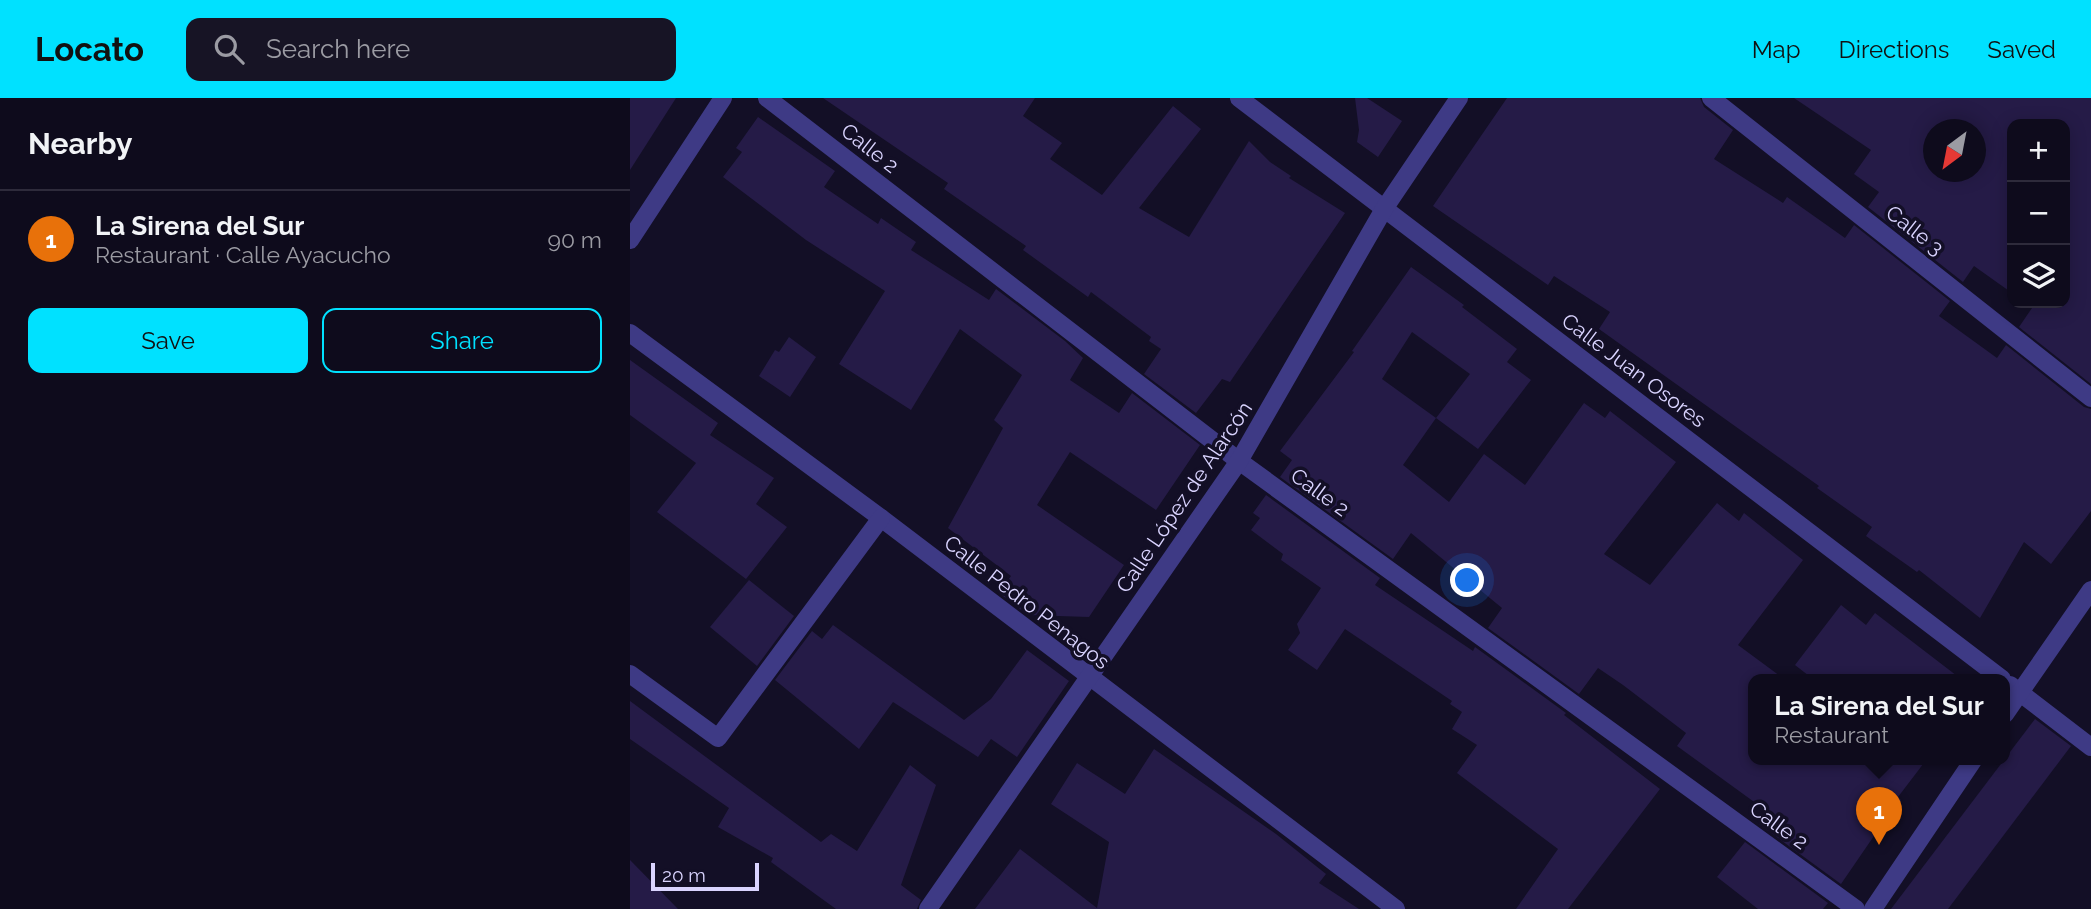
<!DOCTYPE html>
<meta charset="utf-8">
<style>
body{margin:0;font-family:Raleway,sans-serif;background:#171425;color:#f1f3f6}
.controls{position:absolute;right:21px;top:21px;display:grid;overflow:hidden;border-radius:14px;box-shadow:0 4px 18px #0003}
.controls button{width:63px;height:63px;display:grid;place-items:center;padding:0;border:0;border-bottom:2px solid #2e2b3b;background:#0e0b1c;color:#f1f3f6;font:35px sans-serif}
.compass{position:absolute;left:1293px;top:21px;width:63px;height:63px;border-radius:50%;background:#0e0b1c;box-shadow:0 4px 18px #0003;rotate:212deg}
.scale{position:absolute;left:21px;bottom:18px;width:108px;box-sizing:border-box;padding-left:7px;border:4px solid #dad4ff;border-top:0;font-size:19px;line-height:24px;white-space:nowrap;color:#dad4ff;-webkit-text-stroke:5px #130f26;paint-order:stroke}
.you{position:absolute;left:838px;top:483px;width:24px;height:24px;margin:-18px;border:5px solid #fff;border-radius:50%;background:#1a73e8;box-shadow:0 0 0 10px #1a73e833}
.badge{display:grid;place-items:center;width:46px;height:46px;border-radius:50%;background:#00e1ff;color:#fff;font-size:23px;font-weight:700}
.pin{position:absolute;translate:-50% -58px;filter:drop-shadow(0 2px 4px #0008)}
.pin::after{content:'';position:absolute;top:37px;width:24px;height:21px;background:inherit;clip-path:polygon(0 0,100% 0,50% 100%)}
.popup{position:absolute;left:1118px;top:576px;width:262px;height:91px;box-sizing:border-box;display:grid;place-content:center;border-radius:14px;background:#0e0b1c;filter:drop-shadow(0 2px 5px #0005);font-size:23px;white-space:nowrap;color:#9b9ba3}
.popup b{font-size:26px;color:#f1f3f6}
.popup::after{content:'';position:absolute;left:50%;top:100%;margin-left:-14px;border:14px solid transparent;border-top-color:#0e0b1c}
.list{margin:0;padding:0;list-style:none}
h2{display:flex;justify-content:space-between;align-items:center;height:91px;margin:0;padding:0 28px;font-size:30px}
h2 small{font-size:23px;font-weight:400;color:#9b9ba3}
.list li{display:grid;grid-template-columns:46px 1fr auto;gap:21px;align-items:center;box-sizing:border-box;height:98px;padding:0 28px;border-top:2px solid #2e2b3b}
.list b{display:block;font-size:26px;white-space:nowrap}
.list p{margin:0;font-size:23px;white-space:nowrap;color:#9b9ba3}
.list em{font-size:23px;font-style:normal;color:#9b9ba3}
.actions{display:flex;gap:14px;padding:21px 28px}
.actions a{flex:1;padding:16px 0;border:2px solid #00e1ff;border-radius:14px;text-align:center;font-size:24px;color:#00e1ff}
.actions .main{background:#00e1ff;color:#111}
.icon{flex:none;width:38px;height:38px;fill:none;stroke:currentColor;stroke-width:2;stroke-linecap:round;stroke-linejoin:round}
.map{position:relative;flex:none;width:1461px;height:811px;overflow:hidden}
header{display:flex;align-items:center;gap:42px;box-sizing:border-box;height:98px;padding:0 35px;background:#00e1ff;color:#111}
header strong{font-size:33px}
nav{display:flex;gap:38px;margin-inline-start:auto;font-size:24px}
.search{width:490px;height:63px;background:#171425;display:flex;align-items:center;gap:18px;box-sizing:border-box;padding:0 24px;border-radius:14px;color:#9b9ba3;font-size:26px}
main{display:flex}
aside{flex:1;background:#0e0b1c}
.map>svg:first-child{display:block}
.building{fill:#251b47;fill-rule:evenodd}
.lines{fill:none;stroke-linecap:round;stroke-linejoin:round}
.minor{stroke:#3e3a85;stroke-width:18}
.labels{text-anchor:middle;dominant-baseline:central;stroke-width:7;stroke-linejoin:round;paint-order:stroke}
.street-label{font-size:21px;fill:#dad4ff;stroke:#130f26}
</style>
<header>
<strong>Locato</strong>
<div class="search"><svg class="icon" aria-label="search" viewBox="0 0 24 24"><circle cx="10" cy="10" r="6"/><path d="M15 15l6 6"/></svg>Search here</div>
<nav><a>Map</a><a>Directions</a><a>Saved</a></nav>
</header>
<main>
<aside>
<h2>Nearby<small></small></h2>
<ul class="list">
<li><span class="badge" style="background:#e8710a">1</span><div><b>La Sirena del Sur</b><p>Restaurant · Calle Ayacucho</p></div><em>90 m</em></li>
</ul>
<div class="actions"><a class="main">Save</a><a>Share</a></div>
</aside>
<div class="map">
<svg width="1461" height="811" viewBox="0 0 1461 811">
<rect width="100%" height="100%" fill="#130f26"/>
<g class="building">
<path d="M 0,0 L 46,0 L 0,72 Z"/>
<path d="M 193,0 L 405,0 L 393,18 L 432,45 L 420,61 L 472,97 L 543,8 L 571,31 L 509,110 L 559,139 L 619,43 L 640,64 L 661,78 L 659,80 L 715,115 L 600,284 L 592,281 L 566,315 L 514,276 L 531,251 L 519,243 L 521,239 L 461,194 L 458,199 L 393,152 L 396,148 L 314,91 L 318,85 Z"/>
<path d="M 725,0 L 737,0 L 772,23 L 748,59 L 727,44 L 729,32 Z"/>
<path d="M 877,0 L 1070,0 L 1074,9 L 1103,32 L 1084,61 L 1153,105 L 1157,99 L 1215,140 L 1224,127 L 1320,203 L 1309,218 L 1367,260 L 1376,247 L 1454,309 L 1461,311 L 1461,413 L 1421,466 L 1394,444 L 1350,520 L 1289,472 L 1287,474 L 1236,438 L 1242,429 L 1187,390 L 1189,388 L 969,231 L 980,214 L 924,178 L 918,187 L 803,108 Z"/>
<path d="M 1164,0 L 1461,0 L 1461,286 L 1389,229 L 1402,210 L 1396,205 L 1435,205 L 1435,26 L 1382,26 L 1382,195 L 1344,168 L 1333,184 L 1238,109 L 1249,94 L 1224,76 L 1241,52 ZM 1304,32 L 1346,32 L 1346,74 L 1304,74 Z"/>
<path d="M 128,19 L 205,73 L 194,89 L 248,126 L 251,120 L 286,144 L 281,152 L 359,202 L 366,191 L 435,243 L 453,260 L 440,282 L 489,315 L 502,295 L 570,347 L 526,412 L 440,354 L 407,407 L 494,467 L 459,519 L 398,517 L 369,495 L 381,478 L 318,430 L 373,330 L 364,322 L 392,277 L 330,231 L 281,312 L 209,266 L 255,193 L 176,142 L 93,79 L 112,54 L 106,50 Z"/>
<path d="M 781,169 L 834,207 L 832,209 L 887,251 L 877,264 L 901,282 L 848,351 L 806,320 L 773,367 L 819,404 L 854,356 L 895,387 L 954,305 L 975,320 L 980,313 L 1046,364 L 974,456 L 1020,487 L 1087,405 L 1109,423 L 1114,415 L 1173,462 L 1108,547 L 1154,581 L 1123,581 L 1123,661 L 1297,661 L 1268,699 L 1271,702 L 1248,736 L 1246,735 L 1211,786 L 1129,726 L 1138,714 L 1047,648 L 1056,635 L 993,587 L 968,570 L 949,596 L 858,530 L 872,510 L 781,435 L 763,461 L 650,379 L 662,362 L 650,353 L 724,254 L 722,253 ZM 782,234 L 840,276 L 806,320 L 752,281 Z"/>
<path d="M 159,239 L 186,259 L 160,299 L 129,278 L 145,252 L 149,254 Z"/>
<path d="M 0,262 L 88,325 L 80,337 L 144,380 L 126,406 L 157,429 L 116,481 L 27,414 L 66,365 L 0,317 Z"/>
<path d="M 636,397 L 750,480 L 745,487 L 843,553 L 845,549 L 936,615 L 934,617 L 1030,691 L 938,811 L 886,811 L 928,751 L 827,675 L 847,647 L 822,631 L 832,614 L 820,606 L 822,603 L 715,531 L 687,572 L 658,552 L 670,535 L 667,526 L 691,490 L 651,462 L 653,456 L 621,432 L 630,420 L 623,415 Z"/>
<path d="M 119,482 L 164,518 L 127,568 L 80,529 Z"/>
<path d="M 1211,507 L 1236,527 L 1245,515 L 1331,581 L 1183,581 L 1165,567 Z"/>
<path d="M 203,527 L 334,622 L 361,601 L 397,552 L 439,583 L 387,659 L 361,641 L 348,659 L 263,604 L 229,651 L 145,582 L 182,533 L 192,541 Z"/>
<path d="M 0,603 L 191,744 L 201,736 L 227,753 L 280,667 L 306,687 L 271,787 L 291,802 L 287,811 L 206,811 L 141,764 L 143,760 L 88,729 L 99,710 L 0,641 Z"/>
<path d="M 1405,621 L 1441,648 L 1318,811 L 1261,811 Z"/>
<path d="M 524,651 L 646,736 L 696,776 L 689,785 L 729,811 L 345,811 L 390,751 L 467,810 L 479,744 L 421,706 L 447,665 L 495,696 Z"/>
<path d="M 1115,744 L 1198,805 L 1193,811 L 1128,811 L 1087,779 Z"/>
<path d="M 0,762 L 48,811 L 0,811 Z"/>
</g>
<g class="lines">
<g class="minor">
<path d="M 137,0 L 609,363 L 1226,811"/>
<path d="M 609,0 L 1372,581"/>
<path d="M 1081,0 L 1461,300"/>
<path d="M 0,142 L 93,0"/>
<path d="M 0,235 L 251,420 L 766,811"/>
<path d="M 0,576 L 88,640 L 251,420"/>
<path d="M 1380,587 L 1461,649"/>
<path d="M 1375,616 L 1461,492"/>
<path d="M 298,811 L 609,363 L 754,111 L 829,0"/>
<path d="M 1243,811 L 1344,661"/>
</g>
</g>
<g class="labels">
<g class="street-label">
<text transform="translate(240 50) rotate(38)">Calle 2</text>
<text transform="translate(1285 132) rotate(38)">Calle 3</text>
<text transform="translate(1004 272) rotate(37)">Calle Juan Osores</text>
<text transform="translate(690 394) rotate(36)">Calle 2</text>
<text transform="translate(554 399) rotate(-56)">Calle López de Alarcón</text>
<text transform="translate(397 504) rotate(38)">Calle Pedro Penagos</text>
<text transform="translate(1149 727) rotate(36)">Calle 2</text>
</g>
</g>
</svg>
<div class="controls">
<button>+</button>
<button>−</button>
<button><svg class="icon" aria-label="layers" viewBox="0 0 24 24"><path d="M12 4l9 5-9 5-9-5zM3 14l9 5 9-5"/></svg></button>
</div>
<svg class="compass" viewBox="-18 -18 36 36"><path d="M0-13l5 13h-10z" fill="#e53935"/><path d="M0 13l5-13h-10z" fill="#9b9ba3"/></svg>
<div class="scale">20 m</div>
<div class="you"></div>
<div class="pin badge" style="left:1249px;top:747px;background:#e8710a">1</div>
<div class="popup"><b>La Sirena del Sur</b>Restaurant</div>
</div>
</main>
